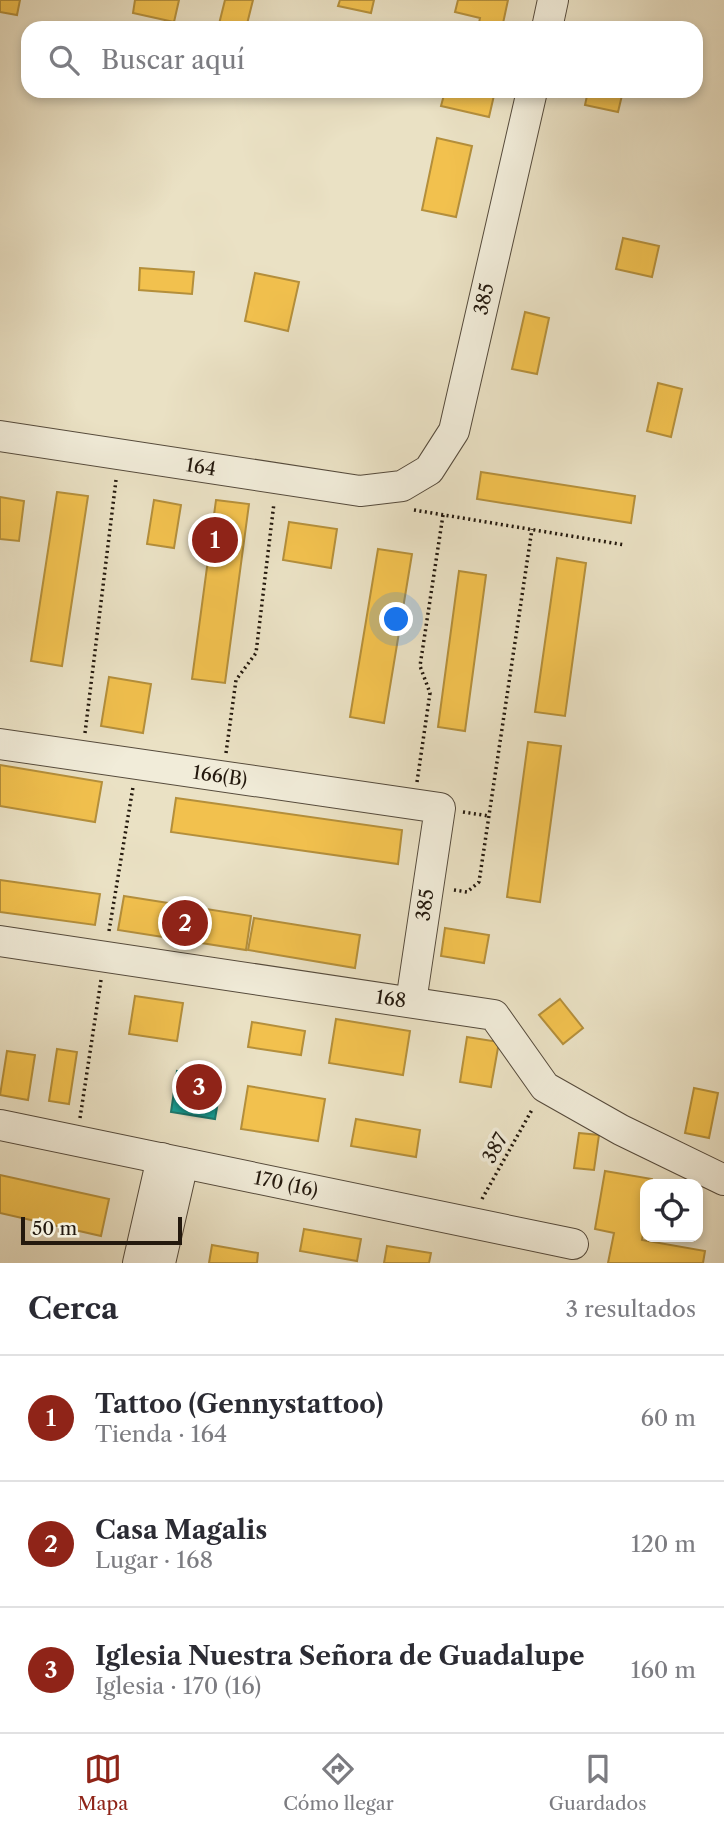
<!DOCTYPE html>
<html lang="es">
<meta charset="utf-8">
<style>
body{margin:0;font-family:"Libre Caslon Text",serif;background:#f2f2f3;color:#2b2b33}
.controls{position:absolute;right:21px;bottom:21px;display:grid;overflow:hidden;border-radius:14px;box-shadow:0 4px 10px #0003}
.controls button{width:63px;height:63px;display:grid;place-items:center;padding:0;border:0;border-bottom:2px solid #e1e1e2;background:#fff;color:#2b2b33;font:35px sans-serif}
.scale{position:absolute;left:21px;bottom:18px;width:161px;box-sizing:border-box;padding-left:7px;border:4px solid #24190e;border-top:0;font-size:19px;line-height:24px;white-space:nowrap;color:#24190e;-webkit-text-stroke:5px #f1ecd9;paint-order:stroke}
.you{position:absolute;left:397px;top:620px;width:24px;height:24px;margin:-18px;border:5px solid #fff;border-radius:50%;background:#1a73e8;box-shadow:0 0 0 10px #1a73e833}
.badge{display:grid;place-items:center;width:46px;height:46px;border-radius:50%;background:#8f2418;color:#fff;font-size:23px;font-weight:700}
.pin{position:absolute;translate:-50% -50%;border:4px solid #fff;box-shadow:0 2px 7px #0006}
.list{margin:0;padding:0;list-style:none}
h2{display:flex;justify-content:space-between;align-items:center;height:91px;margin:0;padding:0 28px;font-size:30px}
h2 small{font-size:23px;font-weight:400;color:#7c7c81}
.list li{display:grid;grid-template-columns:46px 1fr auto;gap:21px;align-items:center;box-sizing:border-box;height:126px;padding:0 28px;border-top:2px solid #e1e1e2}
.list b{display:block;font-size:26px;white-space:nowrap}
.list p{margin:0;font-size:23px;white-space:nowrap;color:#7c7c81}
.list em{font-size:23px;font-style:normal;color:#7c7c81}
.icon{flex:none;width:38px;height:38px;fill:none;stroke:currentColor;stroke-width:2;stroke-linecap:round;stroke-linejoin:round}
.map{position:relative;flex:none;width:724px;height:1263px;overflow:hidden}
.search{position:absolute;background:#fff;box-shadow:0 4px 10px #0003;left:21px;right:21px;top:21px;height:77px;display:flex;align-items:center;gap:18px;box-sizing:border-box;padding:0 24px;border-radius:21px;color:#7c7c81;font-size:26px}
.sheet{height:469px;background:#fff}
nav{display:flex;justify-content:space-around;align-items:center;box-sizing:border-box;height:98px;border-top:2px solid #e1e1e2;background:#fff;font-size:19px;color:#7c7c81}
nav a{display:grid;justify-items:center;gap:4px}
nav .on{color:#8f2418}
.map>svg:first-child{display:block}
.homes{fill:#f2c14e;stroke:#b48f3b;stroke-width:2}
.public{fill:#17a398;stroke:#1b7a6f;stroke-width:2}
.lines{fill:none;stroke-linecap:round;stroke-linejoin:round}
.minor-casing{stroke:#564b3c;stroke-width:32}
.path{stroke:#24190e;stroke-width:3.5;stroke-dasharray:2 3.5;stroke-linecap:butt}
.minor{stroke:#f1ecd9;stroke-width:30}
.labels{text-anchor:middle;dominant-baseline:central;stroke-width:7;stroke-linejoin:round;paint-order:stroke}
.street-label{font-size:19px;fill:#24190e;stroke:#f1ecd9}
</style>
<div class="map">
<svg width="724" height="1263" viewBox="0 0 724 1263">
<rect width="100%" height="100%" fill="#eae1c4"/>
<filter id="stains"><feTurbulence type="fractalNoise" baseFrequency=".00286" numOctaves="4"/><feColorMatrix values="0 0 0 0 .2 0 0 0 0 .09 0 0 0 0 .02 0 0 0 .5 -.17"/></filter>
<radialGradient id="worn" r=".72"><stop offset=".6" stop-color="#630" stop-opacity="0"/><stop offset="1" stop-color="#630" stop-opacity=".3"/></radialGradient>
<g class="homes">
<path d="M 0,0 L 20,0 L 17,15 L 0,12 Z"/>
<path d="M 135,0 L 179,0 L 174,22 L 133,13 Z"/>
<path d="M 225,0 L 253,0 L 246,28 L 218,28 Z"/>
<path d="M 340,0 L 374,0 L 371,13 L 338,6 Z"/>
<path d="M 458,0 L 508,0 L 502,28 L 478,28 L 480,18 L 455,12 Z"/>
<path d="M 445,91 L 495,91 L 489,117 L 441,106 Z"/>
<path d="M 588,91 L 623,91 L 618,112 L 585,105 Z"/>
<path d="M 437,138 L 472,146 L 456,217 L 422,210 Z"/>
<path d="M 623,238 L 659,246 L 652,277 L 616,269 Z"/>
<path d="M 140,268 L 194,272 L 192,294 L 139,290 Z"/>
<path d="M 255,273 L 299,282 L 288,331 L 245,321 Z"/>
<path d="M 525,312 L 549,318 L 537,374 L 512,369 Z"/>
<path d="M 658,383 L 682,389 L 671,437 L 647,431 Z"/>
<path d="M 481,472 L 635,496 L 631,523 L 477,499 Z"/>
<path d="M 57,492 L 88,496 L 62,666 L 31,661 Z"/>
<path d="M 0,497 L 24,501 L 19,541 L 0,539 Z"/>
<path d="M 154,500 L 181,505 L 174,548 L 147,544 Z"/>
<path d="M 216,500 L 249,504 L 225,683 L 192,679 Z"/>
<path d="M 289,522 L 337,529 L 331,568 L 283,560 Z"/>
<path d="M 378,549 L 412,554 L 384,723 L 350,717 Z"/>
<path d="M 557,558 L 586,563 L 565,716 L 535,712 Z"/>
<path d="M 459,571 L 486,575 L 465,731 L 438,727 Z"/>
<path d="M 109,677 L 151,684 L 143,733 L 101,726 Z"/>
<path d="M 528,742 L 561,746 L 540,902 L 507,897 Z"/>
<path d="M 0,765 L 102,782 L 95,822 L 0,806 Z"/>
<path d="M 176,798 L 402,830 L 398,864 L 171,832 Z"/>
<path d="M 0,880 L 100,894 L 95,925 L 0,912 Z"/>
<path d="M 124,896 L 251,916 L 246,950 L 118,930 Z"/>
<path d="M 254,918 L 360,935 L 355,968 L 248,950 Z"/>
<path d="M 445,928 L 489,935 L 484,963 L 441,956 Z"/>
<path d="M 135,996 L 183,1003 L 177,1041 L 129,1034 Z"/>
<path d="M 560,999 L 583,1028 L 563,1044 L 539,1015 Z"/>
<path d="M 336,1019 L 410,1031 L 403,1075 L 329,1063 Z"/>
<path d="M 252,1022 L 305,1031 L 301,1055 L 248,1047 Z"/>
<path d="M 467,1037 L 499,1042 L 491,1087 L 460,1082 Z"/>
<path d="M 57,1049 L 77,1052 L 69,1104 L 49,1101 Z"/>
<path d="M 7,1051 L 35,1055 L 28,1100 L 0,1095 Z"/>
<path d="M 248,1086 L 325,1099 L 318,1141 L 241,1129 Z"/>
<path d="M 694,1088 L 718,1093 L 709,1138 L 685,1133 Z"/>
<path d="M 356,1119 L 420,1130 L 416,1157 L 351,1146 Z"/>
<path d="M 579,1133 L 599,1135 L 594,1170 L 574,1168 Z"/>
<path d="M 605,1171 L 652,1179 L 652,1184 L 645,1184 L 645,1221 L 642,1240 L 705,1251 L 703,1263 L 608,1263 L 614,1233 L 595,1229 Z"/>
<path d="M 0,1175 L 109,1199 L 101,1236 L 0,1213 Z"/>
<path d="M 304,1229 L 361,1239 L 357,1261 L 300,1251 Z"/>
<path d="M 212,1245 L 258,1253 L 257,1263 L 209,1263 Z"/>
<path d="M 387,1246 L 431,1253 L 429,1263 L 384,1263 Z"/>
</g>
<path class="public" d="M 177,1071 L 222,1078 L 215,1119 L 171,1112 Z"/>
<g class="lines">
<defs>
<g id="minor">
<path d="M 547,28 L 553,0"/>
<path d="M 0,436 L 360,491 L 402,486 L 429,470 L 454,431 L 532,91"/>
<path d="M 0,744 L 440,808 L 411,1002"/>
<path d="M 0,941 L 494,1015 L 545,1087 L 621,1130 L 724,1180"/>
<path d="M 0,1125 L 573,1244"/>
<path d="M 138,1263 L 162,1158"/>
<path d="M 160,1263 L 183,1163"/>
</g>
</defs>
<use href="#minor" class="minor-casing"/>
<g class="path">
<path d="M 414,510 L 625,545"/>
<path d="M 85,733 L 116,480"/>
<path d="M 226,753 L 236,680 L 256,653 L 274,503"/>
<path d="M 417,782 L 430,693 L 420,666 L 443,515"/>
<path d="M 463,812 L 489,816"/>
<path d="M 454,890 L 467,892 L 479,882 L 532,529"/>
<path d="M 109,931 L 133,787"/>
<path d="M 80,1118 L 101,980"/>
<path d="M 482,1199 L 533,1108"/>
</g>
<use href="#minor" class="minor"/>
</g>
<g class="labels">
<g class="street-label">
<text transform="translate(484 299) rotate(-77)">385</text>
<text transform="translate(201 467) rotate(9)">164</text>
<text transform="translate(220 776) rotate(8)">166(B)</text>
<text transform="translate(425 905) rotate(-82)">385</text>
<text transform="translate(391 999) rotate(8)">168</text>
<text transform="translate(495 1148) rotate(-61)">387</text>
<text transform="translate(286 1184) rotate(12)">170 (16)</text>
</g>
</g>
<rect width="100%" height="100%" filter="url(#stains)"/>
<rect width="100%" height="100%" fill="url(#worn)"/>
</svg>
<div class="controls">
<button><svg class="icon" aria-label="locate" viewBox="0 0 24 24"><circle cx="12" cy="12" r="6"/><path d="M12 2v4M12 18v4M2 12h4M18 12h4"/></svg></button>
</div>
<div class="scale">50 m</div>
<div class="you"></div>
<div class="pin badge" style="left:215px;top:540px">1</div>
<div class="pin badge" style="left:185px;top:923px">2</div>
<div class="pin badge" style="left:199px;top:1087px">3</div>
<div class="search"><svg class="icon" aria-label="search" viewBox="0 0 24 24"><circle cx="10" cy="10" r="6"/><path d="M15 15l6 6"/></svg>Buscar aquí</div>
</div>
<section class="sheet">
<h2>Cerca<small>3 resultados</small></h2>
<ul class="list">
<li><span class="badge">1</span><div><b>Tattoo (Gennystattoo)</b><p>Tienda · 164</p></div><em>60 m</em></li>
<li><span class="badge">2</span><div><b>Casa Magalis</b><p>Lugar · 168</p></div><em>120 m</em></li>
<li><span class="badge">3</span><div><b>Iglesia Nuestra Señora de Guadalupe</b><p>Iglesia · 170 (16)</p></div><em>160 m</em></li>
</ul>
</section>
<nav>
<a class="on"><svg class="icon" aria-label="map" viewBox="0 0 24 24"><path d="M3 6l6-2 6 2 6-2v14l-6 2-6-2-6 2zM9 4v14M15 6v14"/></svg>Mapa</a>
<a><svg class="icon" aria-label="directions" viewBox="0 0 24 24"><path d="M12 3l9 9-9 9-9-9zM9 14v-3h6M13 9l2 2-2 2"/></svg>Cómo llegar</a>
<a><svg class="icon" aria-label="saved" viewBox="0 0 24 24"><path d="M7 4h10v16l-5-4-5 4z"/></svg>Guardados</a>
</nav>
